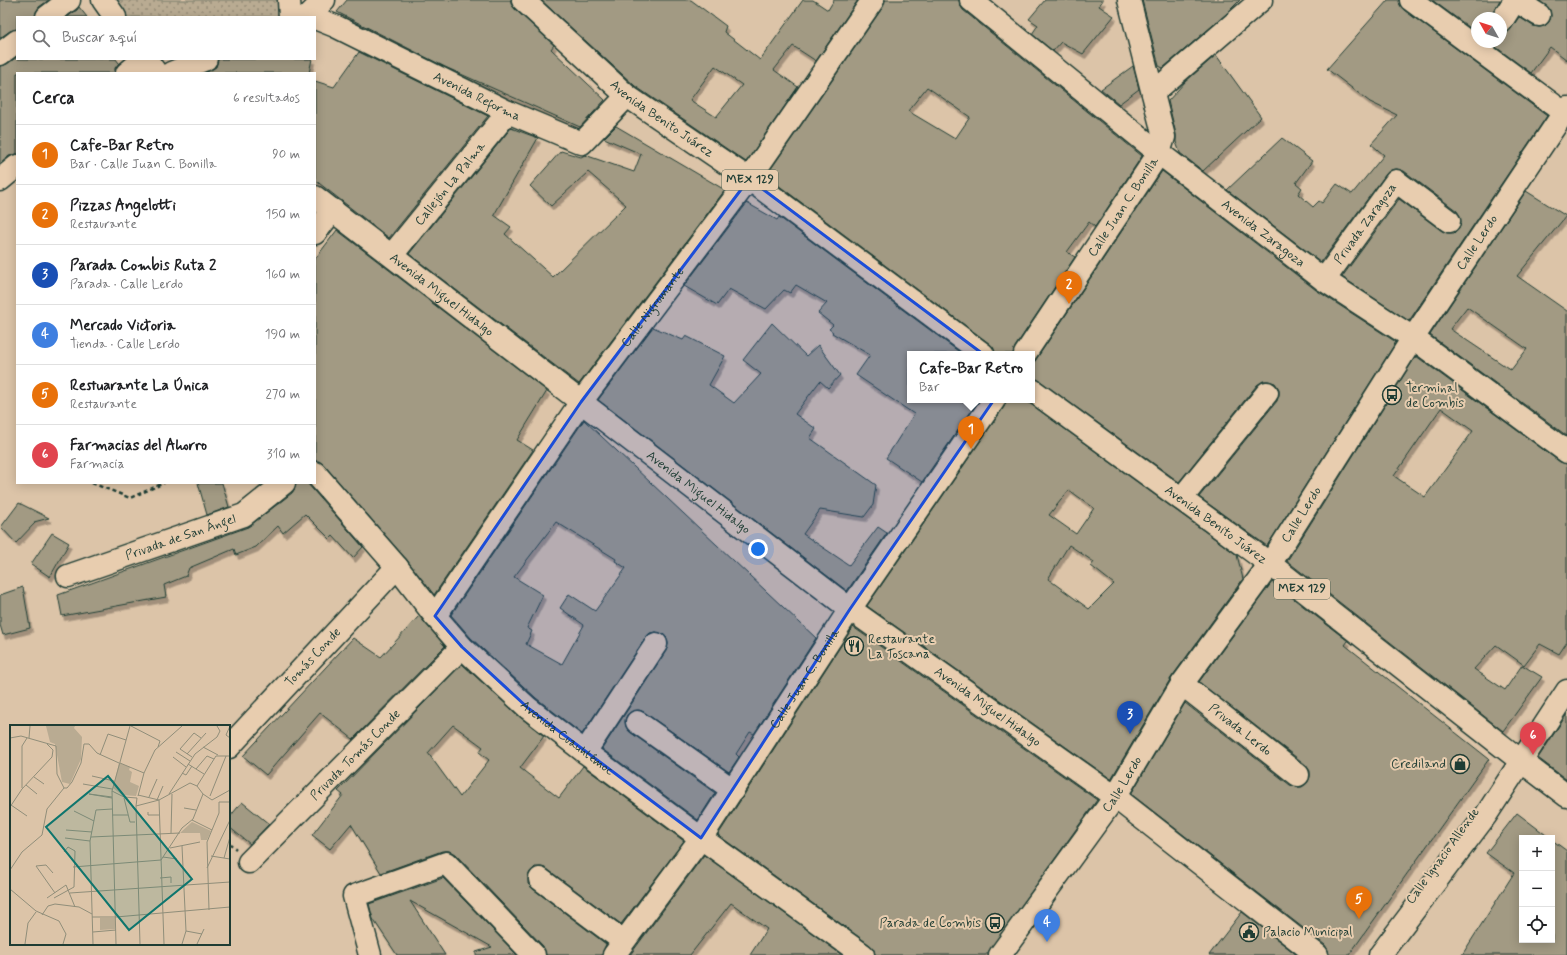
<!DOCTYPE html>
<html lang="es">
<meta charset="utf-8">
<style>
body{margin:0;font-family:Mynerve,sans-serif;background:#f6f6f6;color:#202124}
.controls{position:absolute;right:12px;bottom:12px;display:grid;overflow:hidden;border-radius:0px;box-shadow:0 2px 10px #0003}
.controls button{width:36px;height:36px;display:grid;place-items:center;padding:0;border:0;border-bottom:1px solid #e0e0e0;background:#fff;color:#202124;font:20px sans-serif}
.compass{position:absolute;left:1471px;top:12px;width:36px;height:36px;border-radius:50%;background:#fff;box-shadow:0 2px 10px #0003;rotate:309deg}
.you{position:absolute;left:758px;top:549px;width:14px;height:14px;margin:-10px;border:3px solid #fff;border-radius:50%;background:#1a73e8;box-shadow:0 0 0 6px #1a73e833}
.badge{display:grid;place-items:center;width:26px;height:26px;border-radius:50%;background:#ea580c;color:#fff;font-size:13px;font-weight:700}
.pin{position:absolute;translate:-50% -33px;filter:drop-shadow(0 1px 2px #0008)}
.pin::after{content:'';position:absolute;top:21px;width:14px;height:12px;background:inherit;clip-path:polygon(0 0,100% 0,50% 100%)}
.popup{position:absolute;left:907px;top:351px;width:128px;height:52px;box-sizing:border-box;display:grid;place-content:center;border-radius:0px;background:#fff;filter:drop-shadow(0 1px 3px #0005);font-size:13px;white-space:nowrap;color:#757577}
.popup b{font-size:15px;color:#202124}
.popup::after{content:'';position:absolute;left:50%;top:100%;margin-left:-8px;border:8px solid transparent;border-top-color:#fff}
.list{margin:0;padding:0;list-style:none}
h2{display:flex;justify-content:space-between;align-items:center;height:52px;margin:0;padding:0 16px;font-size:17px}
h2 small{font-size:13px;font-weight:400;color:#757577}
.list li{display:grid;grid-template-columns:26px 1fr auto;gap:12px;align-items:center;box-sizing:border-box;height:60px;padding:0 16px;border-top:1px solid #e0e0e0}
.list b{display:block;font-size:15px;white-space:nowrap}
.list p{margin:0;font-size:13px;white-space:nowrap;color:#757577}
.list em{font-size:13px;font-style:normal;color:#757577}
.icon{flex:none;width:22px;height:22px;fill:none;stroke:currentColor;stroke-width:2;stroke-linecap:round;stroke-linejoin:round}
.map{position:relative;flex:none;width:1567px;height:955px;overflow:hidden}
.search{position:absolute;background:#fff;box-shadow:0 2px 10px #0003;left:16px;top:16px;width:300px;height:44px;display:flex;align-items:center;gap:10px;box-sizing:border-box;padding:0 14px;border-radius:0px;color:#757577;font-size:15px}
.panel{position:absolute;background:#fff;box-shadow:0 2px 10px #0003;left:16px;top:72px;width:300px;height:412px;border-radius:0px}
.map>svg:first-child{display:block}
.garden{fill:url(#garden-dots);stroke:#6c7463}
.building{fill:#a29a83;stroke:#1f3d34;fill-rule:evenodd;filter:url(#shadow)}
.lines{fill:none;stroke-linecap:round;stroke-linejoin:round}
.minor-casing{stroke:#1f3d34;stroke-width:25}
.major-casing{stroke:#1f3d34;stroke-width:25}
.path{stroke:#1f3d34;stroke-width:2.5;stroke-dasharray:4 3;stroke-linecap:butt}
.minor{stroke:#e8cdaf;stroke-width:22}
.major{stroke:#e8cdaf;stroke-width:22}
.marked{fill:#1d4ed8;fill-opacity:0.2;stroke:#1d4ed8;stroke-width:3;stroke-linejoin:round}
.labels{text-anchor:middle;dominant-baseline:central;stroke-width:4;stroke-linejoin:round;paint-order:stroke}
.shield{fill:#e8cdaf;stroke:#5b6859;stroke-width:1}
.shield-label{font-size:12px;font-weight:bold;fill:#1f3d34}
.street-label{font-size:13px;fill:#1f3d34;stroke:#e8cdaf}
.poi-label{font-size:13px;fill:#1f3d34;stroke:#e8cdaf;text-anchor:start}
.inset-road{fill:none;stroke:#908e7a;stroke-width:1}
.view{fill:#0f766e;fill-opacity:0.15;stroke:#0f766e;stroke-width:2}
.inset-edge{fill:none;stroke:#1f3d34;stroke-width:2}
</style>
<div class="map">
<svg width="1567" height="955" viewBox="0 0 1567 955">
<defs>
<pattern id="garden-dots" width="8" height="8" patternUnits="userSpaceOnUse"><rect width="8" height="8" fill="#b9ab92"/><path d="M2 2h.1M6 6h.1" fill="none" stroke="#968c78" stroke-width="1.8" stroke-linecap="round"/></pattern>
<filter id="shadow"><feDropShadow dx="2.5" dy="4.5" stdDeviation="0" flood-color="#0004"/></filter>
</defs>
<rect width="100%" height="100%" fill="#dcc4a8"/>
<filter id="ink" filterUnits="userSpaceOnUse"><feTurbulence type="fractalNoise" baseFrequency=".025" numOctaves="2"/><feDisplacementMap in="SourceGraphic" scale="8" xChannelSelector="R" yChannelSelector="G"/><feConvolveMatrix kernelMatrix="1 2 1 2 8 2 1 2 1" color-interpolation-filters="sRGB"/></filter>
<g filter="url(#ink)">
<path class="garden" d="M 107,0 L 298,0 L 284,15 L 273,17 L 119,17 Z"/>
<g class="building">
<path d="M 0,0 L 49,0 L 39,7 L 36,12 L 35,17 L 17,17 L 17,29 L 10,31 L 0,38 Z"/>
<path d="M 347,0 L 511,0 L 511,4 L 515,9 L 554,45 L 551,49 L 605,100 L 580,127 L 445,67 L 337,12 Z"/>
<path d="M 541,0 L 691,0 L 726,26 L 724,32 L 760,60 L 803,0 L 813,0 L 828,10 L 834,0 L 858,0 L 816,61 L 793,46 L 774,70 L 798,87 L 746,162 L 635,86 ZM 715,66 L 742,85 L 716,117 L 690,100 Z"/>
<path d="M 885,0 L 959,0 L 960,5 L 963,10 L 1142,156 L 1095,227 L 1089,222 L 1067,252 L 1075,257 L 1015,347 L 1013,354 L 995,354 L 994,349 L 990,344 L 766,176 L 883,7 ZM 927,87 L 970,117 L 955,139 L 908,111 Z"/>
<path d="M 1045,0 L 1103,0 L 1099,6 L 1114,16 L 1083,54 L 1061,42 L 1053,51 L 1032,34 L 1038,25 L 1029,19 Z"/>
<path d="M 1142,0 L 1240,0 L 1225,15 L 1163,68 L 1159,66 Z"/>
<path d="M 1388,0 L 1399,0 L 1400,5 L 1404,10 L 1547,116 L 1409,321 L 1342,277 L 1399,199 L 1442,231 L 1447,233 L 1454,233 L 1459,228 L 1461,222 L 1460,216 L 1457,211 L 1404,171 L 1397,169 L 1391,170 L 1386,174 L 1321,262 L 1227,190 L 1282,138 L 1312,161 L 1296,183 L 1302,188 L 1298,194 L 1313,207 L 1319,201 L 1322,203 L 1337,184 L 1352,194 L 1384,155 L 1371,144 L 1397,115 L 1370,102 L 1327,69 Z"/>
<path d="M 1432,0 L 1500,0 L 1490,18 L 1477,18 L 1477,33 Z"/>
<path d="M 1539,0 L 1567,0 L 1567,60 L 1550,47 L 1531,73 L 1489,42 L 1501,42 L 1501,34 L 1507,33 L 1511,29 L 1519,17 L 1533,26 L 1539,27 L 1545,26 L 1549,22 L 1551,16 L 1550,10 Z"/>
<path d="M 79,7 L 87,17 L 67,17 L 77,10 Z"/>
<path d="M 359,52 L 488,116 L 389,238 L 315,180 L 315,81 L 334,87 Z"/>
<path d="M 1216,55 L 1261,117 L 1203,171 L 1180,153 L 1176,142 L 1176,134 L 1168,101 L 1185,82 Z"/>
<path d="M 17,57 L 17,59 L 116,59 L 119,63 L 115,68 L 115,73 L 17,73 L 17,154 L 9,156 L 0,164 L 0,66 L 7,64 Z"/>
<path d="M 218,59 L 312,59 L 309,73 L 205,73 L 216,67 Z"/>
<path d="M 1133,66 L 1139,89 L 1119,104 L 1101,89 Z"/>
<path d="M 616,126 L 725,190 L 579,384 L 409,254 L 511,128 L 538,138 L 494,215 L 511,227 L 505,234 L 553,277 L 626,205 L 588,172 L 551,206 L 530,186 L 561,151 L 581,157 L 585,155 L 634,172 L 641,154 L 604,138 Z"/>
<path d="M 1162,171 L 1316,290 L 1396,342 L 1267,546 L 1199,497 L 1277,401 L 1279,395 L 1279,389 L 1275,383 L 1269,381 L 1263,381 L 1257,385 L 1179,482 L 1039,380 L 1032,378 L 1032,364 L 1035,361 Z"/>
<path d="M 1526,191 L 1566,216 L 1517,276 L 1567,311 L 1567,436 L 1430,335 ZM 1467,307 L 1527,349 L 1511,370 L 1450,329 Z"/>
<path d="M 747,203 L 777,220 L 779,217 L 962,354 L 910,354 L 910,400 L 979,400 L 922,482 L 886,458 L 914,414 L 856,375 L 870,355 L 832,333 L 833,332 L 829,329 L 833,325 L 818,313 L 827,303 L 796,285 L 790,293 L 784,290 L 766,309 L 729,289 L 717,305 L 684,286 Z"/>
<path d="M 337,230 L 547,391 L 517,440 L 533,450 L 434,595 L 406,559 L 324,465 L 319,461 L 315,461 L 315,259 Z"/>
<path d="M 772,323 L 806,356 L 818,345 L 840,375 L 828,388 L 820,381 L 795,414 L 816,429 L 810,438 L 876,485 L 873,505 L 864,517 L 820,510 L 803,534 L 849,565 L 878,527 L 887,533 L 847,591 L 598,400 L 653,327 L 683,340 L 686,336 L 725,356 L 709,385 L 734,403 L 761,374 L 743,360 Z"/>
<path d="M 1416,356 L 1560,462 L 1567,464 L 1567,642 L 1559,654 L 1540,644 L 1524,665 L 1496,645 L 1474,669 L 1505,690 L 1522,665 L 1542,677 L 1503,731 L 1287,561 ZM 1441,408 L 1473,431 L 1425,497 L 1394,476 Z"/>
<path d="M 1006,400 L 1025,400 L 1237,555 L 1243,579 L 1171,678 L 1111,779 L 867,606 L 1004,407 ZM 1069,490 L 1094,508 L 1076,534 L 1049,515 ZM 1069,545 L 1094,562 L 1091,566 L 1114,584 L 1089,609 L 1048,579 Z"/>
<path d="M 584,420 L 816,638 L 754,734 L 750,732 L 736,754 L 739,757 L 729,772 L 644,712 L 639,710 L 632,711 L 627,715 L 625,720 L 626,727 L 630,732 L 715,793 L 698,820 L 602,749 L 666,651 L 668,644 L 667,638 L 663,634 L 656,632 L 650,633 L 646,637 L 582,734 L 536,698 L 471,638 L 451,615 ZM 556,522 L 616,559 L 615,561 L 626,568 L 595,611 L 569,594 L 560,608 L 584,625 L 562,664 L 526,644 L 532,631 L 527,628 L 543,595 L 514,577 Z"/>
<path d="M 198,483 L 222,483 L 229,507 L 207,515 Z"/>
<path d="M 296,483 L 307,483 L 363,547 L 353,558 L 333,536 L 330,539 L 305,514 L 283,533 L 278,526 L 256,547 L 236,555 L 234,549 L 189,568 L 186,576 L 164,585 L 166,597 L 62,616 L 58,595 L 248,527 L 292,493 L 295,488 Z"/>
<path d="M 19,503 L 49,518 L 34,522 L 35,523 L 16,543 L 1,527 Z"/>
<path d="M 52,533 L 69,543 L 50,577 L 31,564 Z"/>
<path d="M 1272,582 L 1348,641 L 1345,645 L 1489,759 L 1349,955 L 1329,955 L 1328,950 L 1325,945 L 1131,794 L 1185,703 L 1290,785 L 1296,787 L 1302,787 L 1308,782 L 1310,777 L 1310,771 L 1306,765 L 1199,682 Z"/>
<path d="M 23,587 L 30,628 L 3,635 L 0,625 L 0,595 Z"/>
<path d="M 419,616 L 445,646 L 353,739 L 320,713 L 266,775 L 243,756 L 353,638 L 381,657 Z"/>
<path d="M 853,627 L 1097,800 L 986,955 L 875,955 L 874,950 L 870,945 L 718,835 Z"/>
<path d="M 462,664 L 520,717 L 544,736 L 520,768 L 559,798 L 583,766 L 684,841 L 621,924 L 547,869 L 542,867 L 535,867 L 530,872 L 528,877 L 528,884 L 533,889 L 606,944 L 602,955 L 546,955 L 543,946 L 455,854 L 449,851 L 442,851 L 381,873 L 351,824 L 330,849 L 312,835 L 343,795 L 338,791 ZM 453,725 L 483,747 L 479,752 L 489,760 L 460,797 L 428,753 Z"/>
<path d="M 1567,714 L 1567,780 L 1538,758 Z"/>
<path d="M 242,802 L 269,824 L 250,844 L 229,827 L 229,818 Z"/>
<path d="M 1517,813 L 1550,838 L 1522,838 L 1522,940 L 1552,940 L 1552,840 L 1567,851 L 1567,955 L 1462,955 L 1514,873 L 1486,853 Z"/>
<path d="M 704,855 L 842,955 L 750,955 L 767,929 L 731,903 L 690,955 L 630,955 Z"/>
<path d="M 443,878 L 517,955 L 476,955 L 476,952 L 492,947 L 410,901 L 445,955 L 397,955 L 373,919 L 369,904 Z"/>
<path d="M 1242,912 L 1297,955 L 1209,955 Z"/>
</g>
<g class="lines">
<defs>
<g id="minor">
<path d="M 289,0 L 290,17"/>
<path id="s1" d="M 971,0 L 1159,153 L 1324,280 L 1413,338 L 1567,452"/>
<path d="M 1411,0 L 1567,115"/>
<path d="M 1515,0 L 1539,15"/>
<path d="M 47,17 L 69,0"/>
<path id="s2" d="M 315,18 L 335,26 L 508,112 L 582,143 L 627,96"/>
<path d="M 1501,22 L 1515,0"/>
<path d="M 0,54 L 17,41"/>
<path d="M 127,73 L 144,59"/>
<path d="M 1153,93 L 1261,0"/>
<path d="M 0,180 L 17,166"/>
<path id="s3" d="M 315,197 L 850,609 L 1115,797 L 1317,955"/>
<path d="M 315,233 L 333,210"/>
<path id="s4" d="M 392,255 L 508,112"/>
<path id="s5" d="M 1324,280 L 1396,181 L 1449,221"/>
<path id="s6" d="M 1025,354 L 1159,153 L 1164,137 L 1129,0"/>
<path id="s7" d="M 315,473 L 397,567 L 435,616 L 462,647 L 528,708 L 585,752 L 701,838 L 863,955"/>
<path d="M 1181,499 L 1267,393"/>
<path id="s8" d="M 68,576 L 244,515 L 284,483"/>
<path id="s9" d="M 435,616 L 581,402 L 749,179 L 873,0"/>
<path id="s10" d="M 1182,684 L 1298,775"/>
<path d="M 637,722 L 733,790"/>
<path id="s11" d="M 229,747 L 397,567"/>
<path d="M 585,752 L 656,644"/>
<path id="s12" d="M 249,862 L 462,647"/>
<path d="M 540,879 L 623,941"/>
<path d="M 370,955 L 354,896 L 446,863 L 534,955"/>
<path id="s13" d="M 614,955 L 701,838 L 850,609 L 994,400"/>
<path id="s14" d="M 1000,955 L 1115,797 L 1182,684 L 1270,564 L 1413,338 L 1567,108"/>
<path d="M 1380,955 L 1486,815 L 1567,691"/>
</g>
<g id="major">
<path d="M 103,0 L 115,17"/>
<path id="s15" d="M 523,0 L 627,96 L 749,179 L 983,354"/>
<path d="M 307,17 L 324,0"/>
<path d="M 146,59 L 156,73"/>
<path d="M 171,73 L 206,59"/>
<path id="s16" d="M 1032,390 L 1270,564 L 1521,761 L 1567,796"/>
</g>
</defs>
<use href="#minor" class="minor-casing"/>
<use href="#major" class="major-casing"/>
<g class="path">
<path d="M 92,483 L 130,498 L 164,483"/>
<path d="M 229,843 L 236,849"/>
</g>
<use href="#minor" class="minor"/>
<use href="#major" class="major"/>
</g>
</g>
<path class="marked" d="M 749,179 L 1011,375 L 850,609 L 701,838 L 528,708 L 462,647 L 435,616 L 581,402 Z"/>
<defs>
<symbol id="bus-ring" viewBox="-11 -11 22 22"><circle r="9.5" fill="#e8cdaf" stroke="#1f3d34" stroke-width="1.5"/><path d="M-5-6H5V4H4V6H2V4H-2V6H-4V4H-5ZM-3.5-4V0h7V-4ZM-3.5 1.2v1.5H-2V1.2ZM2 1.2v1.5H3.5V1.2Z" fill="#1f3d34"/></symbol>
<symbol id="restaurant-ring" viewBox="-11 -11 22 22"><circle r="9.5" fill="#e8cdaf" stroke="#1f3d34" stroke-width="1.5"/><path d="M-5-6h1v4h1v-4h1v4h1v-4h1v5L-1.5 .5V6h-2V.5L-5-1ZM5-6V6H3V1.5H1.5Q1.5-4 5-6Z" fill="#1f3d34"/></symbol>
<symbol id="shop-ring" viewBox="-11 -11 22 22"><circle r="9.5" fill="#e8cdaf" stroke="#1f3d34" stroke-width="1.5"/><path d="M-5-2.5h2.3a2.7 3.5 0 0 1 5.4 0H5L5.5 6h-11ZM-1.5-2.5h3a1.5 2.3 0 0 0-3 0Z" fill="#1f3d34"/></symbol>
<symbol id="civic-ring" viewBox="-11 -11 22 22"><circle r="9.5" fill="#e8cdaf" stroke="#1f3d34" stroke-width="1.5"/><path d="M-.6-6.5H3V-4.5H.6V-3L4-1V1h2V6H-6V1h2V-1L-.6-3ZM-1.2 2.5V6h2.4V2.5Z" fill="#1f3d34"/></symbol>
</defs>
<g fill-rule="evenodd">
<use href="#bus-ring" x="1381" y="384" width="22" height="22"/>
<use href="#restaurant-ring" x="843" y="635" width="22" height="22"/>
<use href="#shop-ring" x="1449" y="753" width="22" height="22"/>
<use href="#bus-ring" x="984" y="912" width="22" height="22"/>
<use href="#civic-ring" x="1238" y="921" width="22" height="22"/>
</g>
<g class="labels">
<g class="shield">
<rect x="722" y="170" width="56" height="20" rx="3"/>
<rect x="1274" y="579" width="56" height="20" rx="3"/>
</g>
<g class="shield-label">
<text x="750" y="180">MEX 129</text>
<text x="1302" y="589">MEX 129</text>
</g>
<g class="street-label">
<text stroke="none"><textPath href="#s2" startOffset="180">Avenida Reforma</textPath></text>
<text stroke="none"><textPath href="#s15" startOffset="183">Avenida Benito Juárez</textPath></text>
<text stroke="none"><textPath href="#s4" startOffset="92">Callejón La Palma</textPath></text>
<text stroke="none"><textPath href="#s6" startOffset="177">Calle Juan C. Bonilla</textPath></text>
<text stroke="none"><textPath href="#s5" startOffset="70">Privada Zaragoza</textPath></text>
<text stroke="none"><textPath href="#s1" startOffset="374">Avenida Zaragoza</textPath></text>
<text stroke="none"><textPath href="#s14" startOffset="858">Calle Lerdo</textPath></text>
<text stroke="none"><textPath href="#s3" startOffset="160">Avenida Miguel Hidalgo</textPath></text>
<text stroke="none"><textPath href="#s9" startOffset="378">Calle Nigromante</textPath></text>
<text stroke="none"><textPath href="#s3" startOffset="484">Avenida Miguel Hidalgo</textPath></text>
<text stroke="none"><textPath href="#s14" startOffset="534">Calle Lerdo</textPath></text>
<text stroke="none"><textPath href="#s16" startOffset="228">Avenida Benito Juárez</textPath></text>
<text stroke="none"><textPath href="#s8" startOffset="119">Privada de San Ángel</textPath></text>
<text stroke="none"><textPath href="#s11" startOffset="123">Tomás Conde</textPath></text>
<text stroke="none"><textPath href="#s13" startOffset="336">Calle Juan C. Bonilla</textPath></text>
<text stroke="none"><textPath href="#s3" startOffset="844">Avenida Miguel Hidalgo</textPath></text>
<text stroke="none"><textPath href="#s10" startOffset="74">Privada Lerdo</textPath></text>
<text stroke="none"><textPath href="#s7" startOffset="367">Avenida Cuauhtémoc</textPath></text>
<text stroke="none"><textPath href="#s12" startOffset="151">Privada Tomás Conde</textPath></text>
<text stroke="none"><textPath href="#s14" startOffset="210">Calle Lerdo</textPath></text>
<text transform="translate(1443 856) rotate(-54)">Calle Ignacio Allende</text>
</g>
<g class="poi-label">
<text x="1406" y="388">Terminal<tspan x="1406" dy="15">de Combis</tspan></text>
<text x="868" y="639">Restaurante<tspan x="868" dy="15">La Toscana</tspan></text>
<text x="1446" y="764" text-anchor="end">Crediland</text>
<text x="981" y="923" text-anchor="end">Parada de Combis</text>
<text x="1263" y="932">Palacio Municipal</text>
</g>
</g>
<g transform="translate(10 725)">
<rect width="220" height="220" fill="#dcc4a8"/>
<path d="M 182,97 L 201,106 L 197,115 L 191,115 L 190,108 L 170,108 ZM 90,193 L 105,193 L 105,204 L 90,205 Z" fill="#b9ab92"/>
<path d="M 36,1 L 65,1 L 64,3 L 72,12 L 71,34 L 60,59 L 52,57 L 45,19 L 40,17 Z" fill="#b9ab92"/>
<path d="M 109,38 L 120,42 L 119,45 L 122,47 L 120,57 L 129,61 L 126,71 L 112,70 L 103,63 Z" fill="#b9ab92"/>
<path class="inset-road" d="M 120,1 L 102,66 L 114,72 L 127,73 L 126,81M 121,1 L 150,16 L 148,22M 220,1 L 216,10 L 220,13M 98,9 L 116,15M 0,13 L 11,11 L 46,21 L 47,49 L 54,63 L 57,63 L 62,57 L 71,38 L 74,19 L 79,19 L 87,28 L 109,38M 19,13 L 20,1M 193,22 L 208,30M 166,27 L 180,36M 177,29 L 196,8M 90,30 L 98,9M 163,32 L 176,42M 182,32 L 170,24 L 184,8 L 191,13M 110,38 L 134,48M 178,39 L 194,49M 186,44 L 197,31 L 204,34M 172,48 L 176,50 L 182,41M 82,51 L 104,56M 24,52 L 34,59M 73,59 L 102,64M 16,60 L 27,69M 187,61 L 206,31 L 220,31M 12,63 L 12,21 L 17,13M 102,66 L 106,219M 159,69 L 185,29 L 207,12 L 210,6 L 207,1M 128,70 L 149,75 L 154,219M 128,71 L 134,48 L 145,25 L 172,1M 200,71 L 216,31M 102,72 L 79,69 L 102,73M 139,72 L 147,54M 114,73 L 120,97 L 125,97M 147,75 L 153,61M 1,80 L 17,91M 0,82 L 12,64 L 42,32 L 43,25 L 37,19M 174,83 L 186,85M 64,86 L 84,96M 138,87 L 138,90 L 149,90M 102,90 L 118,90M 182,95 L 202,105M 56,105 L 82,107M 161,108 L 162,69M 81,112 L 170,108M 55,113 L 80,116M 172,121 L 176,206 L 172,219M 160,123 L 190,117M 201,131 L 220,134M 153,132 L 167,134M 214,133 L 220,112M 63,142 L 151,135 L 172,103 L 183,94 L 193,69M 197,143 L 220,95M 0,145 L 12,127 L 32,110 L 37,84 L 54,63M 43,148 L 36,140 L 26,141 L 45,168M 150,153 L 161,152 L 161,158M 0,164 L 26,186 L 49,196 L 56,209 L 53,219M 60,168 L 220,157M 37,173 L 56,160 L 65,182M 44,173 L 64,162 L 65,126 L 58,122 L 54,127M 199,185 L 197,117 L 209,88 L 209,77 L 220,77M 32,190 L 38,181 L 45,179 L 69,182 L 82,189M 82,192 L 106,192M 106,192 L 220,182M 176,206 L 192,209M 83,207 L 106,205M 15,219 L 18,198 L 26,187M 83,219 L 80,116 L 86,85 L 102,84M 130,219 L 126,81 L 149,75 L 180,58 L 187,61 L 193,69 L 202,75 L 220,65M 187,219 L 194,204"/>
<path class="view" d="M 98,51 L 182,154 L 119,205 L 36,102 Z"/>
<rect width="220" height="220" class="inset-edge"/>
</g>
</svg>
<div class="controls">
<button>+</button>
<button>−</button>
<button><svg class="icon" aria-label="locate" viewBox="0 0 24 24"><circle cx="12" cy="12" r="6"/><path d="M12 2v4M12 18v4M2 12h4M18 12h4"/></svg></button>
</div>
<svg class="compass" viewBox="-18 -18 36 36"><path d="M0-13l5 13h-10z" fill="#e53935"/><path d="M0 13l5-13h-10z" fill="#757577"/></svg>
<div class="you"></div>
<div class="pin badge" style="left:971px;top:449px;background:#e8710a">1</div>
<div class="popup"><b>Cafe-Bar Retro</b>Bar</div>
<div class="pin badge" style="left:1069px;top:304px;background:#e8710a">2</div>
<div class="pin badge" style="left:1130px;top:734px;background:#1a4fb4">3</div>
<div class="pin badge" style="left:1047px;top:942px;background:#3f7fe0">4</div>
<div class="pin badge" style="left:1359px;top:919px;background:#e8710a">5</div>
<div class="pin badge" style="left:1533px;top:755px;background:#e0444e">6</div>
<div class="search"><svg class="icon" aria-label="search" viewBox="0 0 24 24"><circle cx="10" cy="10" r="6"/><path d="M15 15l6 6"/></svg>Buscar aquí</div>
<section class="panel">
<h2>Cerca<small>6 resultados</small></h2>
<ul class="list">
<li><span class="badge" style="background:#e8710a">1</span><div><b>Cafe-Bar Retro</b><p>Bar · Calle Juan C. Bonilla</p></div><em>90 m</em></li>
<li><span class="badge" style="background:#e8710a">2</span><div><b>Pizzas Angelotti</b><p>Restaurante</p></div><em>150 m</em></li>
<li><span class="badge" style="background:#1a4fb4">3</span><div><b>Parada Combis Ruta 2</b><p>Parada · Calle Lerdo</p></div><em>160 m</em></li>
<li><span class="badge" style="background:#3f7fe0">4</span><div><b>Mercado Victoria</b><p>Tienda · Calle Lerdo</p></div><em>190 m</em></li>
<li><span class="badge" style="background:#e8710a">5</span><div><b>Restuarante La Única</b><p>Restaurante</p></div><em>270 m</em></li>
<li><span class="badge" style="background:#e0444e">6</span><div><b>Farmacias del Ahorro</b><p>Farmacia</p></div><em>310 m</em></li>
</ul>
</section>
</div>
